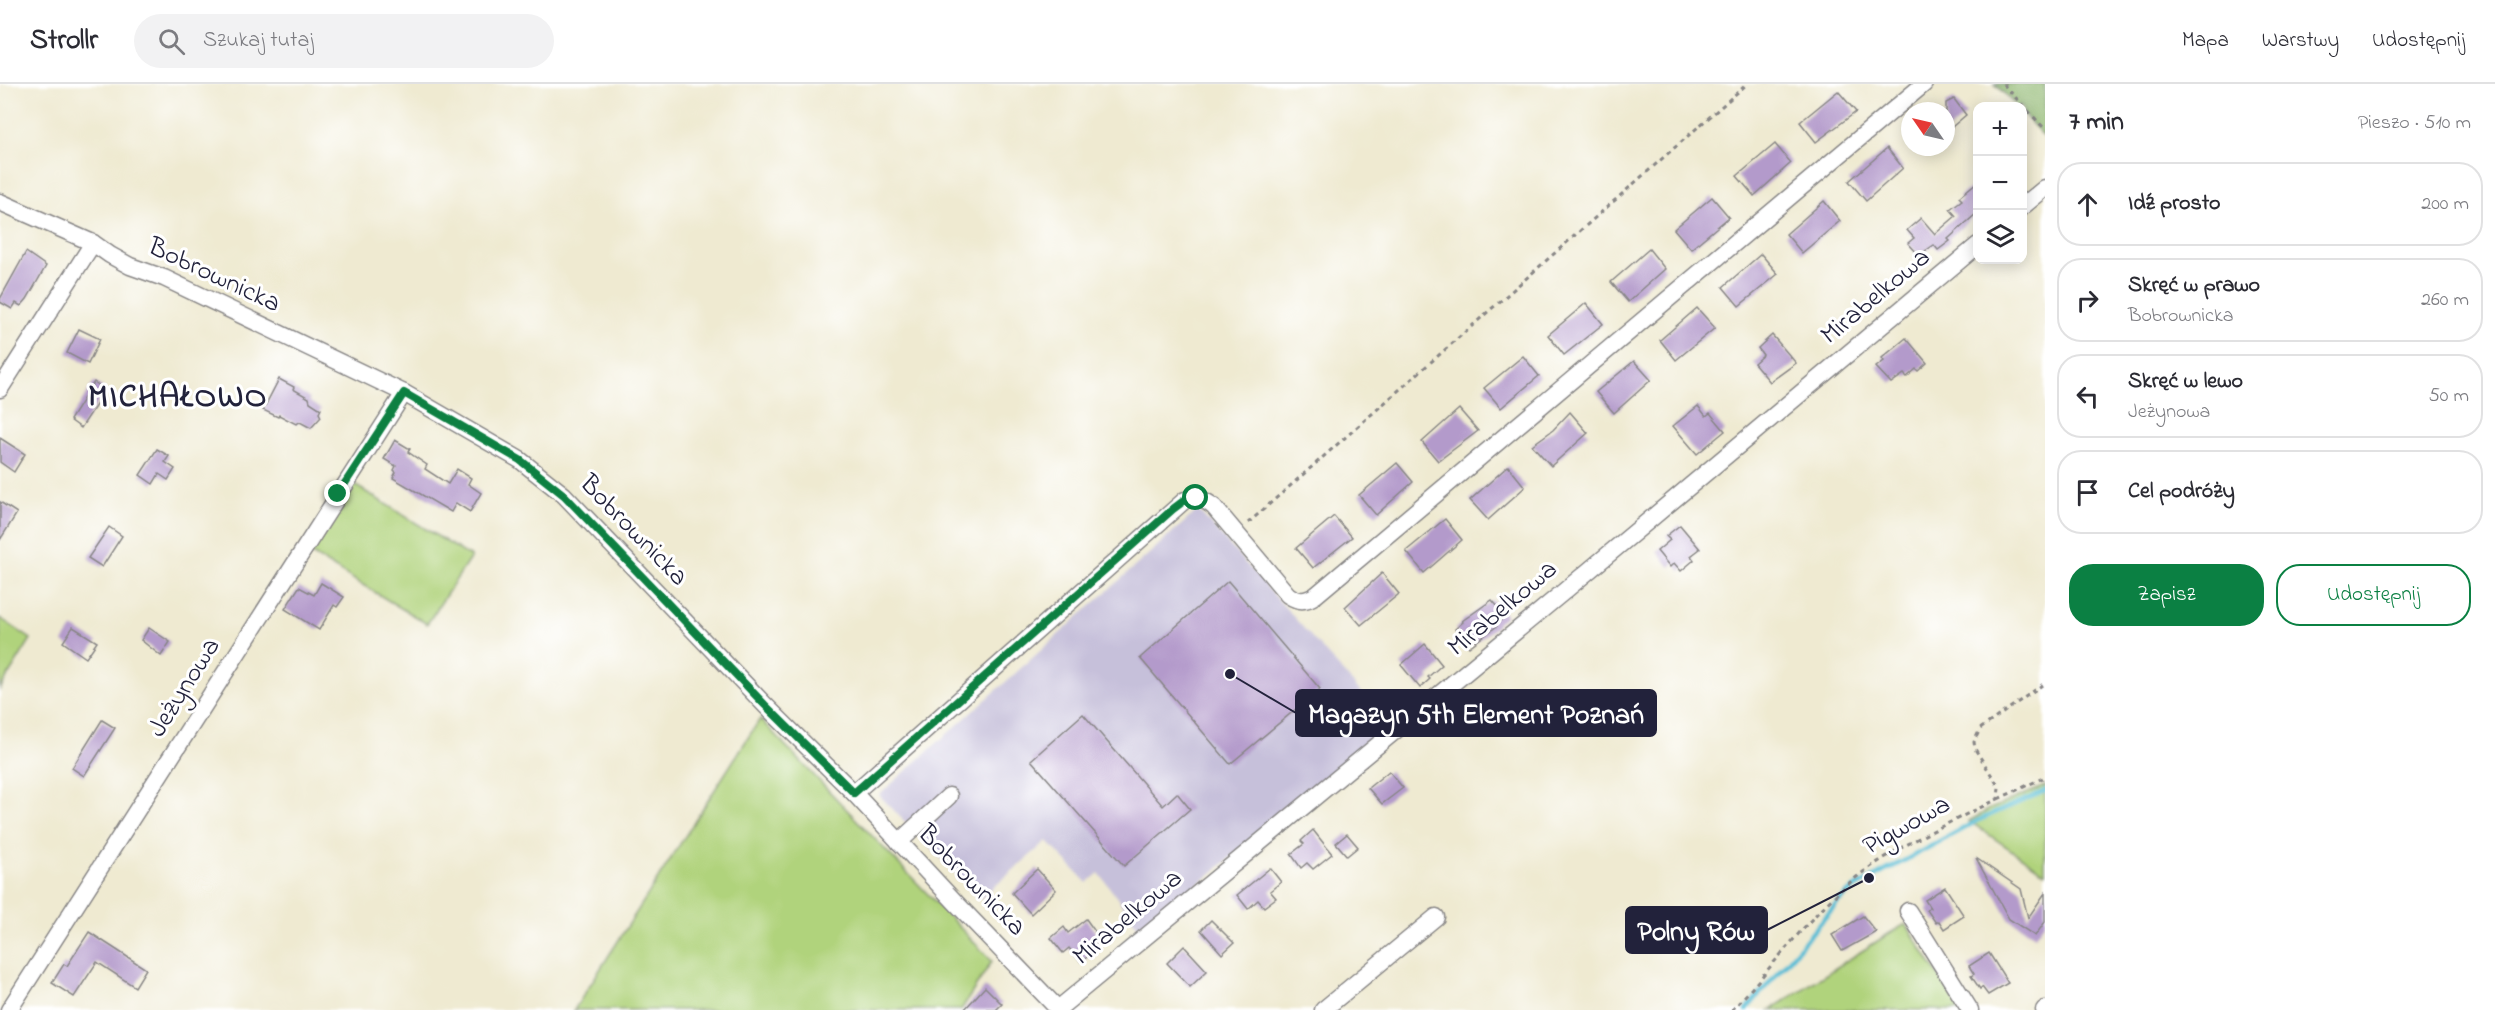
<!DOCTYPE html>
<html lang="pl">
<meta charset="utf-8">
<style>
body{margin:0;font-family:"Indie Flower",sans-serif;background:#f2f2f3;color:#2b2b33}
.controls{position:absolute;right:18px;top:18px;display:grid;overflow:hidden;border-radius:12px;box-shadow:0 3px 15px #0003}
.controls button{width:54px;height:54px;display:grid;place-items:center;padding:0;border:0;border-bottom:2px solid #e1e1e2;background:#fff;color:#2b2b33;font:30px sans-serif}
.compass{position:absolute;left:1901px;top:18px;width:54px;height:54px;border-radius:50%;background:#fff;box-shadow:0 3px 15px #0003;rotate:304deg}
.stop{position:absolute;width:18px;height:18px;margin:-14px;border:4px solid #0b8043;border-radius:50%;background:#fff}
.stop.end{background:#0b8043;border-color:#fff;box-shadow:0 2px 6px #0008}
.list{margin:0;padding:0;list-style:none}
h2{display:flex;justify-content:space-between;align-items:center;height:78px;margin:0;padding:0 24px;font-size:26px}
h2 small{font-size:20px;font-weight:400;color:#7c7c81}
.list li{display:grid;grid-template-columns:39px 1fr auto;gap:18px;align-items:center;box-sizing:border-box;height:84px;margin:0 12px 12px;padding:0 12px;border:2px solid #e1e1e2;border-radius:24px}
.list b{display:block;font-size:22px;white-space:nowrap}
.list p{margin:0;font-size:20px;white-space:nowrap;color:#7c7c81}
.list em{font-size:20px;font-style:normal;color:#7c7c81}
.actions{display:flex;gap:12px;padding:18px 24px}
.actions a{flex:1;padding:14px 0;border:2px solid #0b8043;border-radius:24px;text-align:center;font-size:21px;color:#0b8043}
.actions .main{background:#0b8043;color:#fff}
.icon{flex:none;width:33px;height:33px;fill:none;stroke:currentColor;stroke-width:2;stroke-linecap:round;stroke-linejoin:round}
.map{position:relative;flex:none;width:2045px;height:926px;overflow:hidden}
header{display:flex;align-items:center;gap:36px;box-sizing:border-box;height:84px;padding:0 30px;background:#fff;border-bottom:2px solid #e1e1e2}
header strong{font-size:28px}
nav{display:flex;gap:33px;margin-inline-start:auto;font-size:21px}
.search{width:420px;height:54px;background:#f2f2f3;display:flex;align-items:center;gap:15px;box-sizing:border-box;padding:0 21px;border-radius:33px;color:#7c7c81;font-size:22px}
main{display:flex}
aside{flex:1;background:#fff}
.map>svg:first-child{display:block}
.industrial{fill:#c6c0da}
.green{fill:#b0d37c;stroke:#697a5c;stroke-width:1.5}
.forest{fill:#8cb56c;stroke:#576c54;stroke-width:1.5}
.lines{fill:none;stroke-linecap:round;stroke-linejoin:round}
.stream{stroke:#57bdd5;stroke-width:4.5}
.building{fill:#b39acb}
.minor-casing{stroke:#888686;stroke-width:19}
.path{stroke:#888686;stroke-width:3;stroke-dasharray:4.5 4.5;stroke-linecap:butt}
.minor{stroke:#fff;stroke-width:16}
.route{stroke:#0b8043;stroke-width:8}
.labels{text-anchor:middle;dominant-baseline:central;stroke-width:6;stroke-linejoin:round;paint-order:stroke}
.street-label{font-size:27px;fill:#22223b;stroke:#fff}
.district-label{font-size:33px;font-weight:bold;letter-spacing:1.5px;fill:#22223b;stroke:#fff}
.leader{fill:none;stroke:#22223b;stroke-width:2}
.callout-dot{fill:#22223b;stroke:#fff;stroke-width:2}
.callout{fill:#22223b;stroke:#22223b;stroke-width:2}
.callout-label{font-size:28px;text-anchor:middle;font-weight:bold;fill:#fff}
</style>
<header>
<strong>Strollr</strong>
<div class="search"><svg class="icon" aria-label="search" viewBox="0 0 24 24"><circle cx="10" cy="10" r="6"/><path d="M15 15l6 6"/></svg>Szukaj tutaj</div>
<nav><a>Mapa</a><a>Warstwy</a><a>Udostępnij</a></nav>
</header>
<main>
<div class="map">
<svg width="2045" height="926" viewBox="0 0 2045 926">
<rect width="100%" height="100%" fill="#fff"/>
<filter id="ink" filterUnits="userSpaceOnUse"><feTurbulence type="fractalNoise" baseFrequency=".0167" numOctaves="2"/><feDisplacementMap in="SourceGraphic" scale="12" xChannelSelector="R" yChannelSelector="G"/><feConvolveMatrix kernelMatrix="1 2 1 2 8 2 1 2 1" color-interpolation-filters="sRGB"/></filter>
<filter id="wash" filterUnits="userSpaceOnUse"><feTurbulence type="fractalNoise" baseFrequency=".008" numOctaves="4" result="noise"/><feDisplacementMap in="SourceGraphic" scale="24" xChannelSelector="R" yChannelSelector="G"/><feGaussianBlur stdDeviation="1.35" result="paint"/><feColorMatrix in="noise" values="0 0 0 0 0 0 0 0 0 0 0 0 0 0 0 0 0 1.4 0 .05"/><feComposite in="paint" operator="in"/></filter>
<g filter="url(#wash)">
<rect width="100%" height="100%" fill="#efead1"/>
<path class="industrial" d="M 1198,426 L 1391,642 L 1141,847 L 1099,789 L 1087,799 L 1047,757 L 980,815 L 879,711 Z"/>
<g class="green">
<path d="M 350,398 L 471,473 L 427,540 L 305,466 Z"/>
<path d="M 0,534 L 31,555 L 0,605 Z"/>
<path d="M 760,635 L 992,877 L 961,926 L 574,926 Z"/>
<path d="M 2045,702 L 2045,789 L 1969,737 L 1990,725 Z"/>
<path d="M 1906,840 L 1961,926 L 1770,926 L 1890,849 Z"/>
</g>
<path class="forest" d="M 1995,0 L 2045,0 L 2045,54 L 2023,30 L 2022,22 L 2016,22 Z"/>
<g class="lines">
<path class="stream" d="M 1746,926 L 1839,817 L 1854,804 L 1979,736 L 2045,707"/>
</g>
<g id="blocks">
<g class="building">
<path d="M 1838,7 L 1856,28 L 1816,58 L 1800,38 Z"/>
<path d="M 1954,15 L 1966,31 L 1946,48 L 1946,19 Z"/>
<path d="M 1775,60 L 1791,79 L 1754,112 L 1737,92 Z"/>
<path d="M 1887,64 L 1903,84 L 1866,117 L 1849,97 Z"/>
<path d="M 1977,98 L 1977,129 L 1948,155 L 1950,157 L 1938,166 L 1934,161 L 1919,171 L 1908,159 L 1914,154 L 1907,146 L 1921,134 L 1935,150 L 1956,132 L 1950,125 L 1962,116 L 1959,113 Z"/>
<path d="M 1712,113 L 1729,133 L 1691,165 L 1674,145 Z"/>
<path d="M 1824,117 L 1840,137 L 1802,169 L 1786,150 Z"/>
<path d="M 1649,165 L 1665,185 L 1628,218 L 1611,198 Z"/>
<path d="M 26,168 L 46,182 L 27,215 L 21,222 L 16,219 L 12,225 L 0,218 L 0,215 Z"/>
<path d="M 1761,170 L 1778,190 L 1739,222 L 1723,203 Z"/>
<path d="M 1586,219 L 1603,240 L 1564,271 L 1548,251 Z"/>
<path d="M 1697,224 L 1715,244 L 1676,276 L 1660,256 Z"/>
<path d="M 79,245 L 100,255 L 88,280 L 67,269 Z"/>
<path d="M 1772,251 L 1796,279 L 1770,298 L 1754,279 L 1763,271 L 1758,264 Z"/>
<path d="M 1906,254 L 1927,279 L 1918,287 L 1916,285 L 1907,293 L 1904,290 L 1891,299 L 1876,283 L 1884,277 L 1882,274 Z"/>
<path d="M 1523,272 L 1539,292 L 1501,324 L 1484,304 Z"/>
<path d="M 1634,277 L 1651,296 L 1614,329 L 1596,308 Z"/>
<path d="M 279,295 L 294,303 L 293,305 L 309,314 L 310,318 L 321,325 L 319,329 L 321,333 L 311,344 L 300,338 L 296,340 L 279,331 L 278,333 L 263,326 Z"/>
<path d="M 94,298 L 106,306 L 81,344 L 70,336 Z"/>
<path d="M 1698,322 L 1706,332 L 1710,329 L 1725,347 L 1697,370 L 1673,342 Z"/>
<path d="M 1459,325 L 1478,347 L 1438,377 L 1422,358 Z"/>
<path d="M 1570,328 L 1588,349 L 1551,382 L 1532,361 L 1553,346 Z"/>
<path d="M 0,354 L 25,370 L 14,388 L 0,378 Z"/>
<path d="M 395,356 L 410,365 L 408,368 L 427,381 L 425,385 L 448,400 L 457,385 L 471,394 L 468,400 L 481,409 L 470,428 L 456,419 L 451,428 L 393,394 L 396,388 L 394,386 L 396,382 L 384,375 Z"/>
<path d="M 157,365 L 169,372 L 165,378 L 175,385 L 168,396 L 159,390 L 153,400 L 140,391 Z"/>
<path d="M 1397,379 L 1413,398 L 1376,431 L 1359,411 Z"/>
<path d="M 1508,382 L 1525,403 L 1488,436 L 1470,416 Z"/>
<path d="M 0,418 L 17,429 L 0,456 Z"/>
<path d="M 1334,432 L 1352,453 L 1313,484 L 1296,464 Z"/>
<path d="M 1445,435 L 1462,456 L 1424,489 L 1406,467 Z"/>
<path d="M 1680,441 L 1700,465 L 1691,472 L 1694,476 L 1681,487 L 1674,479 L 1670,483 L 1657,467 L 1670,456 L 1666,452 Z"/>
<path d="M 109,443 L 122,452 L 102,483 L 88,474 Z"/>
<path d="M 1382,489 L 1399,510 L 1361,541 L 1345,523 Z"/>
<path d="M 1228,497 L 1320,605 L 1230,680 L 1140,574 Z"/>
<path d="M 321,499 L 344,513 L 337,523 L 334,521 L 319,546 L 285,525 L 299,503 L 314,511 Z"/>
<path d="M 1492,516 L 1506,532 L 1496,540 L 1497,542 L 1469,563 L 1455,545 L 1463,538 L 1462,537 Z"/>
<path d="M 73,543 L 97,558 L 86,574 L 63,558 Z"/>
<path d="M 149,544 L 170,558 L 161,572 L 141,556 Z"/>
<path d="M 1425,560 L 1442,581 L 1428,593 L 1430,595 L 1420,604 L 1401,581 Z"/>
<path d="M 1083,630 L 1163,722 L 1177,709 L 1190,725 L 1124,782 L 1031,676 Z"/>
<path d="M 102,636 L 115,644 L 84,692 L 72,684 Z"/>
<path d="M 1389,687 L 1403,704 L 1382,720 L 1368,704 Z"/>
<path d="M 1313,746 L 1332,770 L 1313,785 L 1307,779 L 1301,784 L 1291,770 L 1304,760 L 1301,757 Z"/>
<path d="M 1347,750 L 1358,763 L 1347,772 L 1336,759 Z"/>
<path d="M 1976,774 L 2021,805 L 2028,834 L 2045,809 L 2045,838 L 2035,852 L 2009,835 Z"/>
<path d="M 1270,784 L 1281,798 L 1270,807 L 1276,814 L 1264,823 L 1258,816 L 1248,825 L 1237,811 Z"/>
<path d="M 1037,785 L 1056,806 L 1031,830 L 1012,809 Z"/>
<path d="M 1945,803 L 1964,832 L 1944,845 L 1939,837 L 1936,839 L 1927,826 L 1930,824 L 1925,816 Z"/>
<path d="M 1863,832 L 1876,848 L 1842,867 L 1832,851 Z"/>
<path d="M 1086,835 L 1099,853 L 1093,858 L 1098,864 L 1081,878 L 1069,864 L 1063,869 L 1051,854 L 1064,843 L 1068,849 Z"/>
<path d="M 1211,836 L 1234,859 L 1222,870 L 1201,846 Z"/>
<path d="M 89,848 L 146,885 L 135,903 L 97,878 L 74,913 L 52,899 L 64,880 L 67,882 Z"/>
<path d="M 1184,862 L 1207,887 L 1190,903 L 1167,879 Z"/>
<path d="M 1989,869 L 2008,899 L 1988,911 L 1982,903 L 1980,905 L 1971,892 L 1974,890 L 1969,882 Z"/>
<path d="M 985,903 L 1002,920 L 996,926 L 964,926 Z"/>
</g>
</g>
</g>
<g filter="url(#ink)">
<use href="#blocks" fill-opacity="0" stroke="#888686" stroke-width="1.5"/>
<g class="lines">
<defs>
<g id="minor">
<path d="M 0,118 L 93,159 L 110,171 L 130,182 L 164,194 L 404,309 L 520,376 L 564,411 L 765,621 L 854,709 L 957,820 L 1059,926"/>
<path d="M 2022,123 L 2045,104"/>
<path d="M 0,305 L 93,159"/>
<path d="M 854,709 L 1185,416 C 1198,413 1204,415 1214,423 L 1288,511 C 1299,518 1305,518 1316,511 L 1924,0"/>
<path d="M 899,758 L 949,712"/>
<path d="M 1908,827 L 1970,926"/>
<path d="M 1058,925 L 1561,510 L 1978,161"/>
<path d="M 9,926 L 404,309"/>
<path d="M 1323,926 L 1436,833"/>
<path d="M 2044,926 L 2045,925"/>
</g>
</defs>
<use href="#minor" class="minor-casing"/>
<g class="path">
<path d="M 2003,0 L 2045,45"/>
<path d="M 1248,439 L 1747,0"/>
<path d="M 1998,715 L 2045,693"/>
<path d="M 1732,926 C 1773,883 1811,828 1858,792 C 1897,762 1953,737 1998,715 L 1999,703 L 1975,665 L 1974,658 L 1980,645 L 2045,599"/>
</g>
<use href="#minor" class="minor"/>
</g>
</g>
<g class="lines" filter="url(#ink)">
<path class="route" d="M 338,410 L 404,309 L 520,376 L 564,411 L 765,621 L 854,709 L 1173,425 L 1185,416 L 1196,414"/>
</g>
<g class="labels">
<g class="street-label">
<text transform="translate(214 192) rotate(25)">Bobrownicka</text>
<text transform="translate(1876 213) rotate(-40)">Mirabelkowa</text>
<text transform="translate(633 447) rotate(46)">Bobrownicka</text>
<text transform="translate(1503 525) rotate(-40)">Mirabelkowa</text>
<text transform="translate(185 604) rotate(-58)">Jeżynowa</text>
<text transform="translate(1907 742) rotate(-29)">Pigwowa</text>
<text transform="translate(971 797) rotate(46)">Bobrownicka</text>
<text transform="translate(1128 834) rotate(-40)">Mirabelkowa</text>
</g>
<g class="district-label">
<text x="178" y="314">MICHAŁOWO</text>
</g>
</g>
<path class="leader" d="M1230 590L1296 629M1869 794L1767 846"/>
<g class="callout-dot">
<circle cx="1230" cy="590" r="6"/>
<circle cx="1869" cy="794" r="6"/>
</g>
<g class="callout">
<rect x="1296" y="606" width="360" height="46" rx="6"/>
<rect x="1626" y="823" width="141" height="46" rx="6"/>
</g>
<g class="callout-label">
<text x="1476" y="639">Magazyn 5th Element Poznań</text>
<text x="1696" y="856">Polny Rów</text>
</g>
</svg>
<div class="controls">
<button>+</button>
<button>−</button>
<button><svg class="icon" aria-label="layers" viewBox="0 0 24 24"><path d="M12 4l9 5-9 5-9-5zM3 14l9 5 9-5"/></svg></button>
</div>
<svg class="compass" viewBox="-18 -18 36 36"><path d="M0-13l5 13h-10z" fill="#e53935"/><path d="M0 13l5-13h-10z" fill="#7c7c81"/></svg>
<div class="stop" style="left:1196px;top:414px"></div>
<div class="stop end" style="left:338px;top:410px"></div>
</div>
<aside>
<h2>7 min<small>Pieszo · 510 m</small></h2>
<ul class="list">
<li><svg class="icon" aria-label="ahead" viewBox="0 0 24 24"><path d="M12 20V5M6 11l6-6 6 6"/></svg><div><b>Idź prosto</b></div><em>200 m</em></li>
<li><svg class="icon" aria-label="right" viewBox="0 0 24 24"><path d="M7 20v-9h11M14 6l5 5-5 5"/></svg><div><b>Skręć w prawo</b><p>Bobrownicka</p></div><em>260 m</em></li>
<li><svg class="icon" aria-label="left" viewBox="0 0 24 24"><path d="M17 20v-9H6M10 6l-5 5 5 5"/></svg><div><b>Skręć w lewo</b><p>Jeżynowa</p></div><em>50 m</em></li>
<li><svg class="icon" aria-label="arrive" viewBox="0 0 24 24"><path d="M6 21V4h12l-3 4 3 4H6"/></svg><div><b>Cel podróży</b></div></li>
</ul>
<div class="actions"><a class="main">Zapisz</a><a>Udostępnij</a></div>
</aside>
</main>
